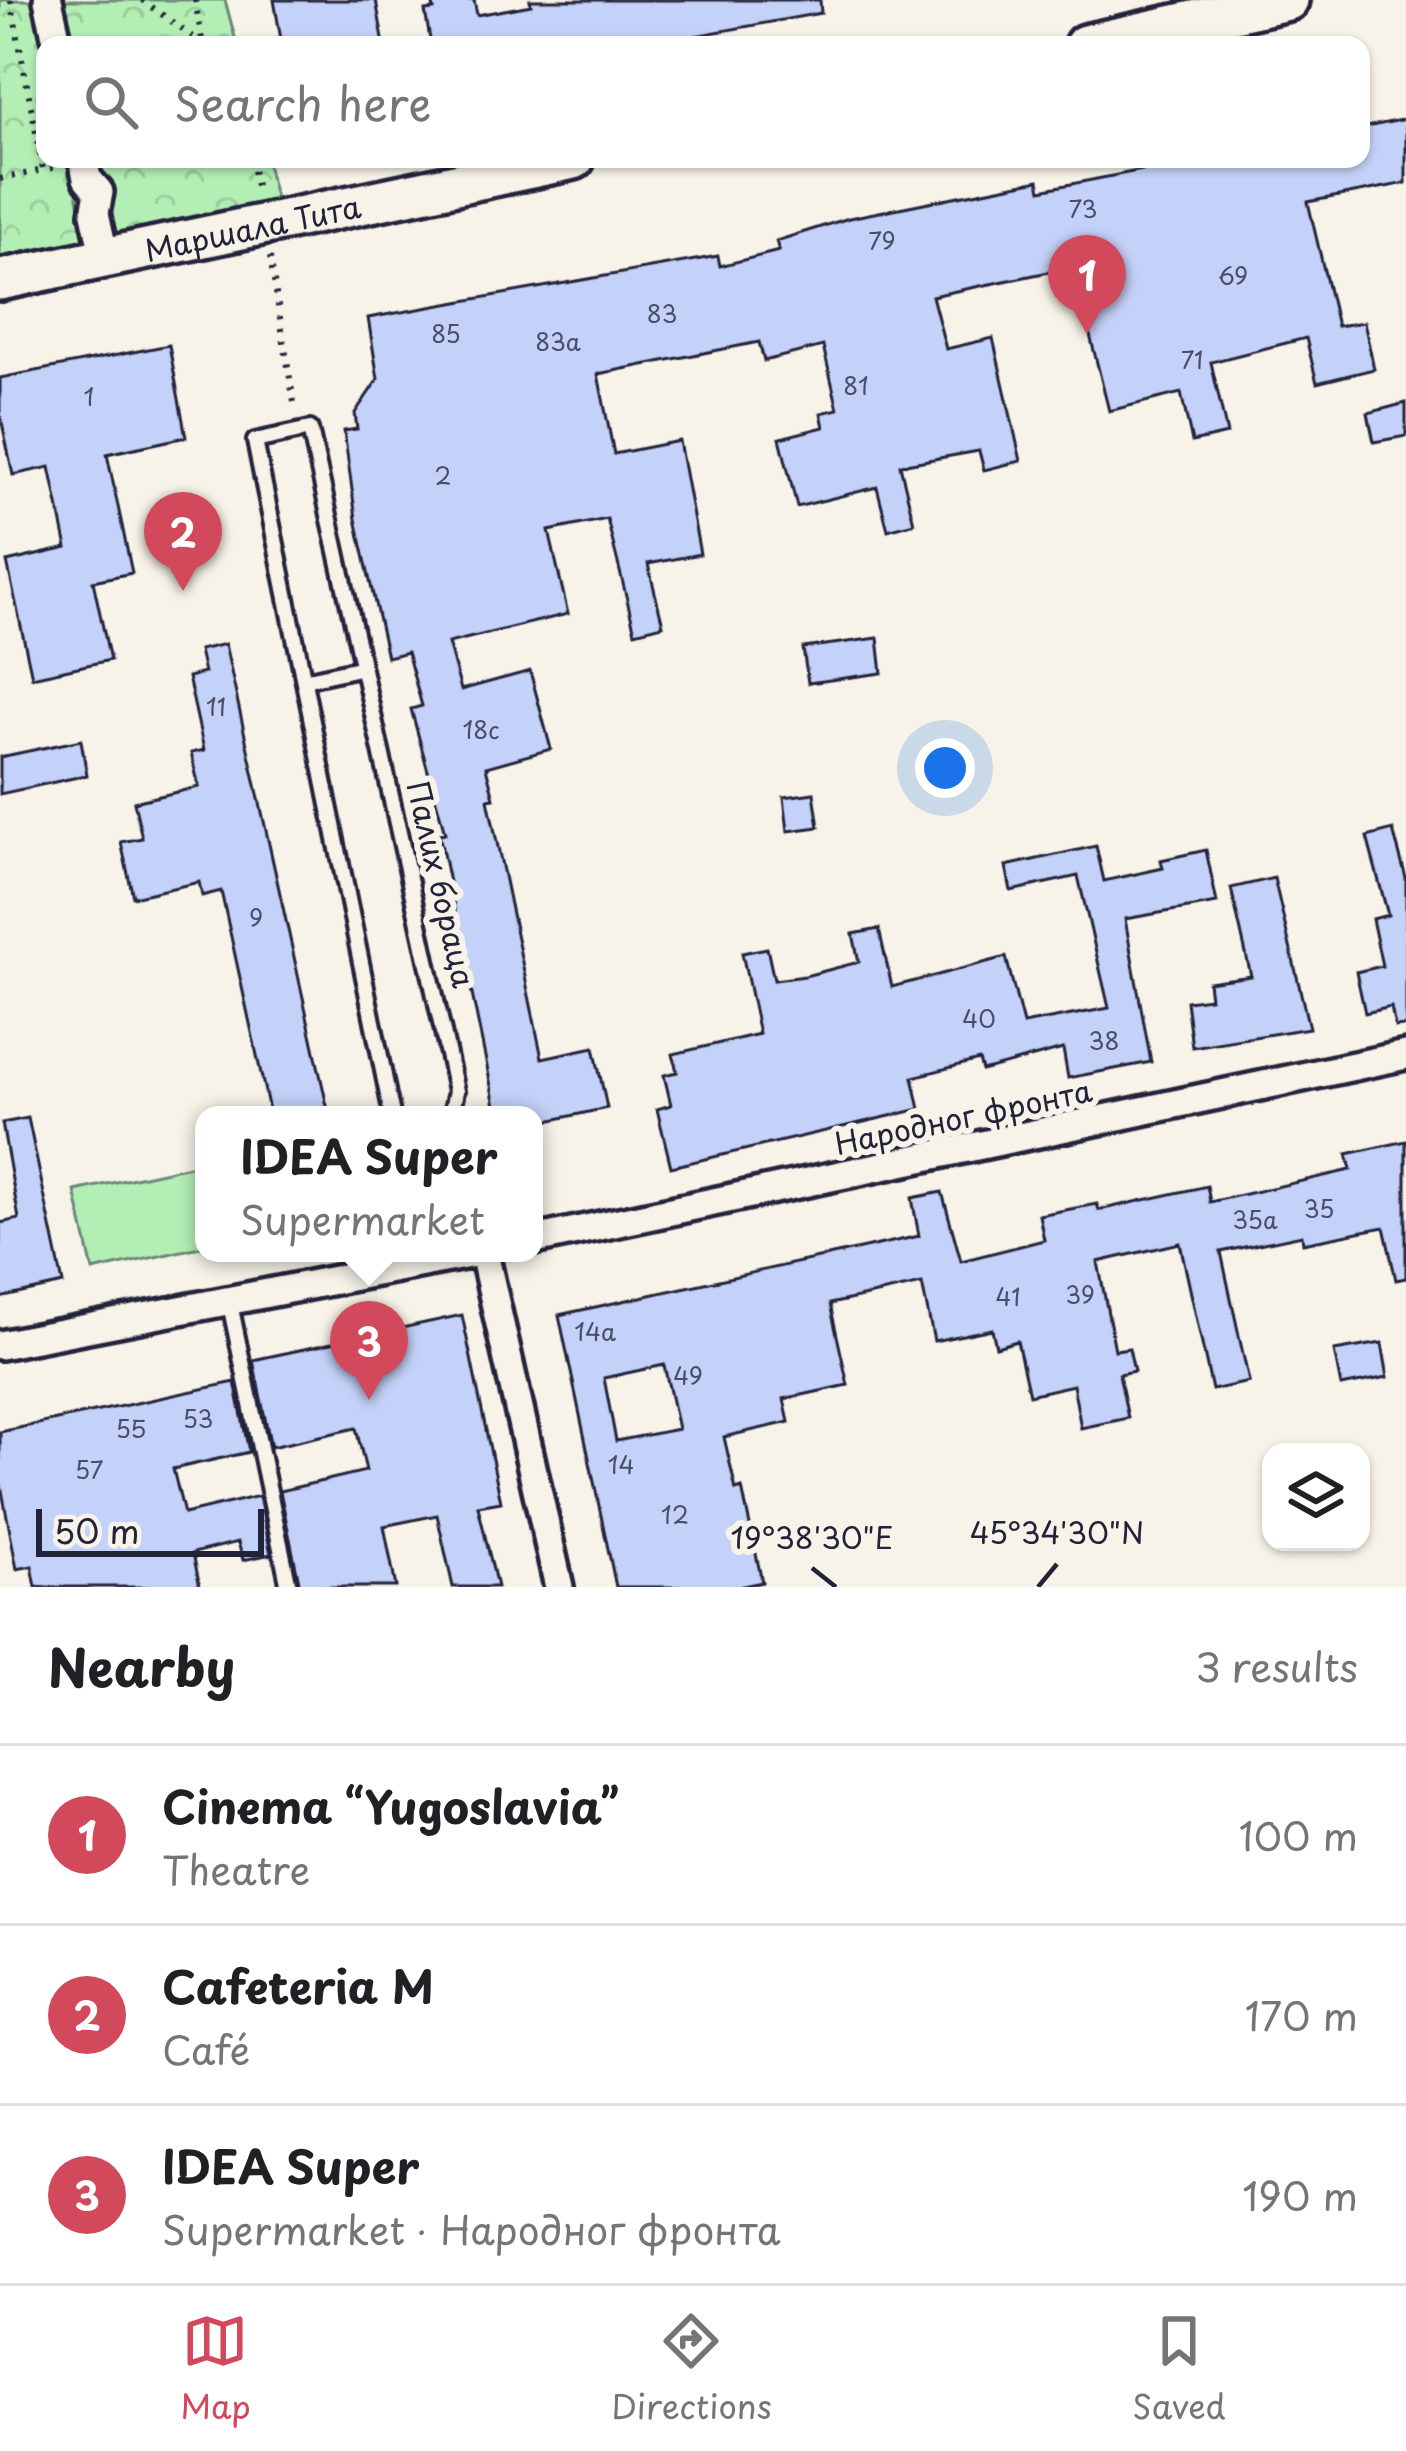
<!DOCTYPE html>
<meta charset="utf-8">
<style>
body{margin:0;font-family:"Playpen Sans",sans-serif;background:#f6f6f6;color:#202124}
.controls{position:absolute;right:36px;bottom:36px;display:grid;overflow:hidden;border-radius:24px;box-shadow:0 3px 9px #0004}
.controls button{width:108px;height:108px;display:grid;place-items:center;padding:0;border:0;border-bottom:3px solid #e0e0e0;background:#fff;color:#202124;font:60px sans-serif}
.scale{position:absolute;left:36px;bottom:30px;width:228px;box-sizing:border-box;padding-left:12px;border:6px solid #22223b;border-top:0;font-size:33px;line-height:42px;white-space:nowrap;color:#22223b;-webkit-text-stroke:9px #f7f3e8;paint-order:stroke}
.you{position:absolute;left:945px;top:768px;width:42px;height:42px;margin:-30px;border:9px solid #fff;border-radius:50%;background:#1a73e8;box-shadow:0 0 0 18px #1a73e833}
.badge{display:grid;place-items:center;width:78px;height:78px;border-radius:50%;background:#d1495b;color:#fff;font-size:39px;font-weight:700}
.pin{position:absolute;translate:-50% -99px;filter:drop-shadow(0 3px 6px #0008)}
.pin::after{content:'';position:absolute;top:63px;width:42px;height:36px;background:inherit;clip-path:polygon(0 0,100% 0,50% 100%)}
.popup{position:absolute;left:195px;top:1106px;width:348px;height:156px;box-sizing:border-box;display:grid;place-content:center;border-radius:24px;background:#fff;filter:drop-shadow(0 3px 9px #0005);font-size:39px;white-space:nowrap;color:#757577}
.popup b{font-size:45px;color:#202124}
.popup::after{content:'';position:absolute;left:50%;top:100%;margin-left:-24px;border:24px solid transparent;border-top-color:#fff}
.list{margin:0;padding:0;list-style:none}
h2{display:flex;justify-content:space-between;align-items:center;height:156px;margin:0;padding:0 48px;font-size:51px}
h2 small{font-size:39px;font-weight:400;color:#757577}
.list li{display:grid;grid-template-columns:78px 1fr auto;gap:36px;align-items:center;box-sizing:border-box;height:180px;padding:0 48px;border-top:3px solid #e0e0e0}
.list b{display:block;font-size:45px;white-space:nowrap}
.list p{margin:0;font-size:39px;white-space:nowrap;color:#757577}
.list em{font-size:39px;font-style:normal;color:#757577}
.icon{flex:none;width:66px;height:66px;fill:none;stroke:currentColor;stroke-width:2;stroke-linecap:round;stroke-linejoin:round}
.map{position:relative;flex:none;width:1406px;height:1587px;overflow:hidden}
.search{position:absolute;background:#fff;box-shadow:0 3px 9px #0004;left:36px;right:36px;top:36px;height:132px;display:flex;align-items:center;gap:30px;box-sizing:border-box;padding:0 42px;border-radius:24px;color:#757577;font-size:45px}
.sheet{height:696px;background:#fff}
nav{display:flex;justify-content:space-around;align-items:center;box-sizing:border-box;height:168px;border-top:3px solid #e0e0e0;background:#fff;font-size:33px;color:#757577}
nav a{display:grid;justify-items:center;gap:6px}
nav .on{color:#d1495b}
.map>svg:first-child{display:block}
.grass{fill:#b3efb5;stroke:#6a8878;stroke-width:3}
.forest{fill:url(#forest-crowns);stroke:#6a8878;stroke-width:3}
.building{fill:#c4d1f8;stroke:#22223b;stroke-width:3;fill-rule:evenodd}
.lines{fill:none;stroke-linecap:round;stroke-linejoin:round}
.lane-casing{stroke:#22223b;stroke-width:22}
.street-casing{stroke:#22223b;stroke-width:36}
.secondary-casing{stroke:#22223b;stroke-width:48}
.path{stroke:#22223b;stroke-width:6;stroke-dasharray:3 9;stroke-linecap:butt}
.lane{stroke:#f7f3e8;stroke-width:14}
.street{stroke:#f7f3e8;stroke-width:27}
.secondary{stroke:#f7f3e8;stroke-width:39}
.ticks{fill:none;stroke:#22223b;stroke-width:4.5}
.labels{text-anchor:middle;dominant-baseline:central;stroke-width:12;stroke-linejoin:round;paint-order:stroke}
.number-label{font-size:24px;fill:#4a4e6a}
.street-label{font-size:30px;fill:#22223b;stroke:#f7f3e8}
.ticks-label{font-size:30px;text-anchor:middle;fill:#22223b;stroke:#f7f3e8;stroke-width:12;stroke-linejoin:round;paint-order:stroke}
</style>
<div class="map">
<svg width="1406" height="1587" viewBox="0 0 1406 1587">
<defs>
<pattern id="forest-crowns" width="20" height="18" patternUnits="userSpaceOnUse" patternTransform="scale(3)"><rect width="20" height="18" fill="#b3efb5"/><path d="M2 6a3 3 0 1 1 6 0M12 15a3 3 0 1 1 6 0" fill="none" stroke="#9acd9d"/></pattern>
</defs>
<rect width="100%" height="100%" fill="#f7f3e8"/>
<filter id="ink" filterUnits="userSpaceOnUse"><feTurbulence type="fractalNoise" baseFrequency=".00833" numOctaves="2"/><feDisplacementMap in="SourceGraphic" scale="24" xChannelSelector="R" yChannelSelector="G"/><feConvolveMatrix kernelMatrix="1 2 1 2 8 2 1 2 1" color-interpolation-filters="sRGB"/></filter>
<g filter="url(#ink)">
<path class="grass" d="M 203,1163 L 204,1246 L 93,1271 L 75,1191 Z"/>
<g class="forest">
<path d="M 0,0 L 36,0 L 45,45 L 45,159 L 70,159 L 87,241 L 0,260 Z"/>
<path d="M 64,0 L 225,0 L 237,45 L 73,45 Z"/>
<path d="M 97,159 L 266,159 L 276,202 L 114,239 Z"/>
</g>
<g class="building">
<path d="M 274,0 L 376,0 L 384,45 L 282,45 Z"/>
<path d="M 432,0 L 474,0 L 477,15 L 531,5 L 530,0 L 820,0 L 821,13 L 645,45 L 431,45 L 425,11 L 434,10 Z"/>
<path d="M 1406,119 L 1406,183 L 1308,202 L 1337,326 L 1364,322 L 1374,369 L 1317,383 L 1306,338 L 1211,362 L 1227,434 L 1192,442 L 1181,393 L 1109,411 L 1073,267 L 932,296 L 946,349 L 993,338 L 1021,461 L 984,470 L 979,451 L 900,465 L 914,523 L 888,530 L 877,487 L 797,507 L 780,438 L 824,427 L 821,413 L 838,409 L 823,346 L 764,361 L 759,342 L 598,374 L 614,454 L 679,441 L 700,554 L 648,564 L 663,625 L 635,632 L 607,519 L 549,531 L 568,614 L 448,643 L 461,690 L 530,671 L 551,749 L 486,767 L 494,798 L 488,799 L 542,1058 L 594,1047 L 607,1108 L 534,1124 L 534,1115 L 497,1115 L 439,834 L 445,833 L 411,709 L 422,706 L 407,652 L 387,657 L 356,519 L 344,431 L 357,429 L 355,413 L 378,379 L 368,318 L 718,256 L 720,266 L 779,251 L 776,241 L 849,218 L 1039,180 L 1041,190 L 1198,159 L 1361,159 L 1361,128 Z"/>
<path d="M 169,345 L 186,437 L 107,454 L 132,573 L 93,581 L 110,660 L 32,677 L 7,562 L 67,548 L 50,467 L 13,475 L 0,413 L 0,378 Z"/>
<path d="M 1406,403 L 1406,436 L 1374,442 L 1368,413 Z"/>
<path d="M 878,638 L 882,673 L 808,683 L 803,648 Z"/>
<path d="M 225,644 L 246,740 L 329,1115 L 270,1115 L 221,891 L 202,896 L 199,882 L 133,897 L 121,842 L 142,838 L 134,802 L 199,787 L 191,753 L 204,750 L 188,677 L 204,673 L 199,650 Z"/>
<path d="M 81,740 L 87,775 L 0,794 L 0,757 Z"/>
<path d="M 814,793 L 819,827 L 788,831 L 784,797 Z"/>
<path d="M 1393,830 L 1406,878 L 1406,1026 L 1395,1027 L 1391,1007 L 1365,1013 L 1356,972 L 1382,966 L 1372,919 L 1388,915 L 1367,837 Z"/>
<path d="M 1096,846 L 1104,881 L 1163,868 L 1161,860 L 1206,850 L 1217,903 L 1125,919 L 1151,1062 L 1068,1078 L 1063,1049 L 982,1071 L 979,1060 L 913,1077 L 920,1109 L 671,1167 L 657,1109 L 671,1105 L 664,1075 L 677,1072 L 673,1054 L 759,1034 L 742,953 L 767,948 L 774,980 L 805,976 L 859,962 L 853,934 L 879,929 L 892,987 L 1006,957 L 1023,1024 L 1109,1008 L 1078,876 L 1011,891 L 1006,866 Z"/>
<path d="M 1274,878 L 1309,1028 L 1192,1047 L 1186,1001 L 1210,998 L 1208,982 L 1251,976 L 1231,888 Z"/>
<path d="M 28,1118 L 63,1284 L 0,1298 L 0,1223 L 19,1219 L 2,1123 Z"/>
<path d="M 1406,1141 L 1406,1278 L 1396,1280 L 1384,1227 L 1303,1243 L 1302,1235 L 1221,1252 L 1249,1382 L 1212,1390 L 1180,1243 L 1098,1262 L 1115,1350 L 1129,1348 L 1134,1371 L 1119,1374 L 1128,1418 L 1081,1428 L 1073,1385 L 1029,1395 L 1017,1341 L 996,1347 L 992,1329 L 934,1341 L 922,1284 L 830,1304 L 848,1385 L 784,1399 L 789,1422 L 724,1437 L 736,1490 L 742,1488 L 762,1582 L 738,1587 L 616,1587 L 559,1315 L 919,1236 L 912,1198 L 942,1192 L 961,1261 L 1044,1240 L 1039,1215 L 1097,1204 L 1099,1210 L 1207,1186 L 1210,1202 L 1351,1170 L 1347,1154 ZM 664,1365 L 678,1429 L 616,1441 L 604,1378 Z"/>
<path d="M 462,1315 L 501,1502 L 478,1506 L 497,1587 L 453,1587 L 437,1515 L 384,1526 L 396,1587 L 300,1587 L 280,1491 L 366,1471 L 356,1428 L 271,1447 L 253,1360 Z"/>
<path d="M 1382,1343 L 1388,1377 L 1341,1386 L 1334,1351 Z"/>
<path d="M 235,1382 L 249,1452 L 173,1469 L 184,1514 L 259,1496 L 271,1554 L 243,1560 L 238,1542 L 193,1553 L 200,1587 L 36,1587 L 32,1566 L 17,1569 L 0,1480 L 0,1432 Z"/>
</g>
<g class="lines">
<defs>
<g id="lane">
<path d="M 304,680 L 359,668"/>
<path d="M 392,1115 L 255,441 L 310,429 L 456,1091 L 451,1115"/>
<path d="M 229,1299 L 289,1587"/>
</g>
<g id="street">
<path d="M 48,0 L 58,45"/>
<path d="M 83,159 L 87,178 L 99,192 L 95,213 L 105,259"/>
<path d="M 534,1240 L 1406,1055"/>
<path d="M 484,1253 L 559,1587"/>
<path d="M 0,1345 L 474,1253"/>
</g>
<g id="secondary">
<path d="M 1085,45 L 1288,0"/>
<path id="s1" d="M 0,280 L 574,159"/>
</g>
</defs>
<use href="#lane" class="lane-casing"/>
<use href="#street" class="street-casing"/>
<use href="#secondary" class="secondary-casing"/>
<g class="path">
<path d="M 11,0 L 43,170 L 59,167"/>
<path d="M 142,0 L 204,45"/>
<path d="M 195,0 L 202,40"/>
<path d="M 251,159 L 257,191"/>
<path d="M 0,179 L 43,170"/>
<path d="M 270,257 L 295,409"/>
</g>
<use href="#lane" class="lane"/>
<use href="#street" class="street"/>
<use href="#secondary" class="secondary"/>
</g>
</g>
<path class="ticks" d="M 812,1568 L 836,1587M 1038,1587 L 1057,1564"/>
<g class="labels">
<g class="number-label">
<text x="1083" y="208">73</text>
<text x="882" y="240">79</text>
<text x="1233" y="275">69</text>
<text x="662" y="313">83</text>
<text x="446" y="333">85</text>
<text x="558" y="341">83a</text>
<text x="1192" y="359">71</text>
<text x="856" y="385">81</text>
<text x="89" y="396">1</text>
<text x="443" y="475">2</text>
<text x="216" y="706">11</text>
<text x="481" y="729">18c</text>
<text x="256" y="917">9</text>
<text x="979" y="1018">40</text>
<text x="1104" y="1040">38</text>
<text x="1319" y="1208">35</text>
<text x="1255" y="1219">35a</text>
<text x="1080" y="1294">39</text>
<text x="1008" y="1296">41</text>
<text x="595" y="1331">14a</text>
<text x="688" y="1375">49</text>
<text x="198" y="1418">53</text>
<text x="131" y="1428">55</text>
<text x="621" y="1464">14</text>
<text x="89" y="1469">57</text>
<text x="675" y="1514">12</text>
</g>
<g class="street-label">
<text stroke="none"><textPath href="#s1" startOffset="258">Маршала Тита</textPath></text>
<text transform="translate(442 884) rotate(77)">Палих бораца</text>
<text transform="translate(963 1116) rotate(-12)">Народног фронта</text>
</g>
</g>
<g class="ticks-label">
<text x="1057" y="1544">45°34'30"N</text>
<text x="812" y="1549">19°38'30"E</text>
</g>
</svg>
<div class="controls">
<button><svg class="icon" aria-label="layers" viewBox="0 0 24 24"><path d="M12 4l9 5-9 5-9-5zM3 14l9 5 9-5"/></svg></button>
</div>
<div class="scale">50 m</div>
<div class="you"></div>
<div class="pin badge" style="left:1087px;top:334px">1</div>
<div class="pin badge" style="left:183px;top:591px">2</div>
<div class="pin badge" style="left:369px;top:1400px">3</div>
<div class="popup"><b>IDEA Super</b>Supermarket</div>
<div class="search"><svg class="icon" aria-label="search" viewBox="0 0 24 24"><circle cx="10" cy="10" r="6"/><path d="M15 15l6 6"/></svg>Search here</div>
</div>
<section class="sheet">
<h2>Nearby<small>3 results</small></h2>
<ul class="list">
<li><span class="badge">1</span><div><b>Cinema “Yugoslavia”</b><p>Theatre</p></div><em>100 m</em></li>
<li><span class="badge">2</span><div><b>Cafeteria M</b><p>Café</p></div><em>170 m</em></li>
<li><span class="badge">3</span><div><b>IDEA Super</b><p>Supermarket · Народног фронта</p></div><em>190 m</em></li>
</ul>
</section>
<nav>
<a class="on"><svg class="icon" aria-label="map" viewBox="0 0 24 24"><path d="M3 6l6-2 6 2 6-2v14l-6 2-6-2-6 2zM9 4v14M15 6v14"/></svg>Map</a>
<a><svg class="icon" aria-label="directions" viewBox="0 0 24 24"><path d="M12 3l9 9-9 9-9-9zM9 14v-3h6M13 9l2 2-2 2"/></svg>Directions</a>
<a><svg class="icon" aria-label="saved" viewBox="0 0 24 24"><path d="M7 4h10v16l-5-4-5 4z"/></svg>Saved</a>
</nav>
